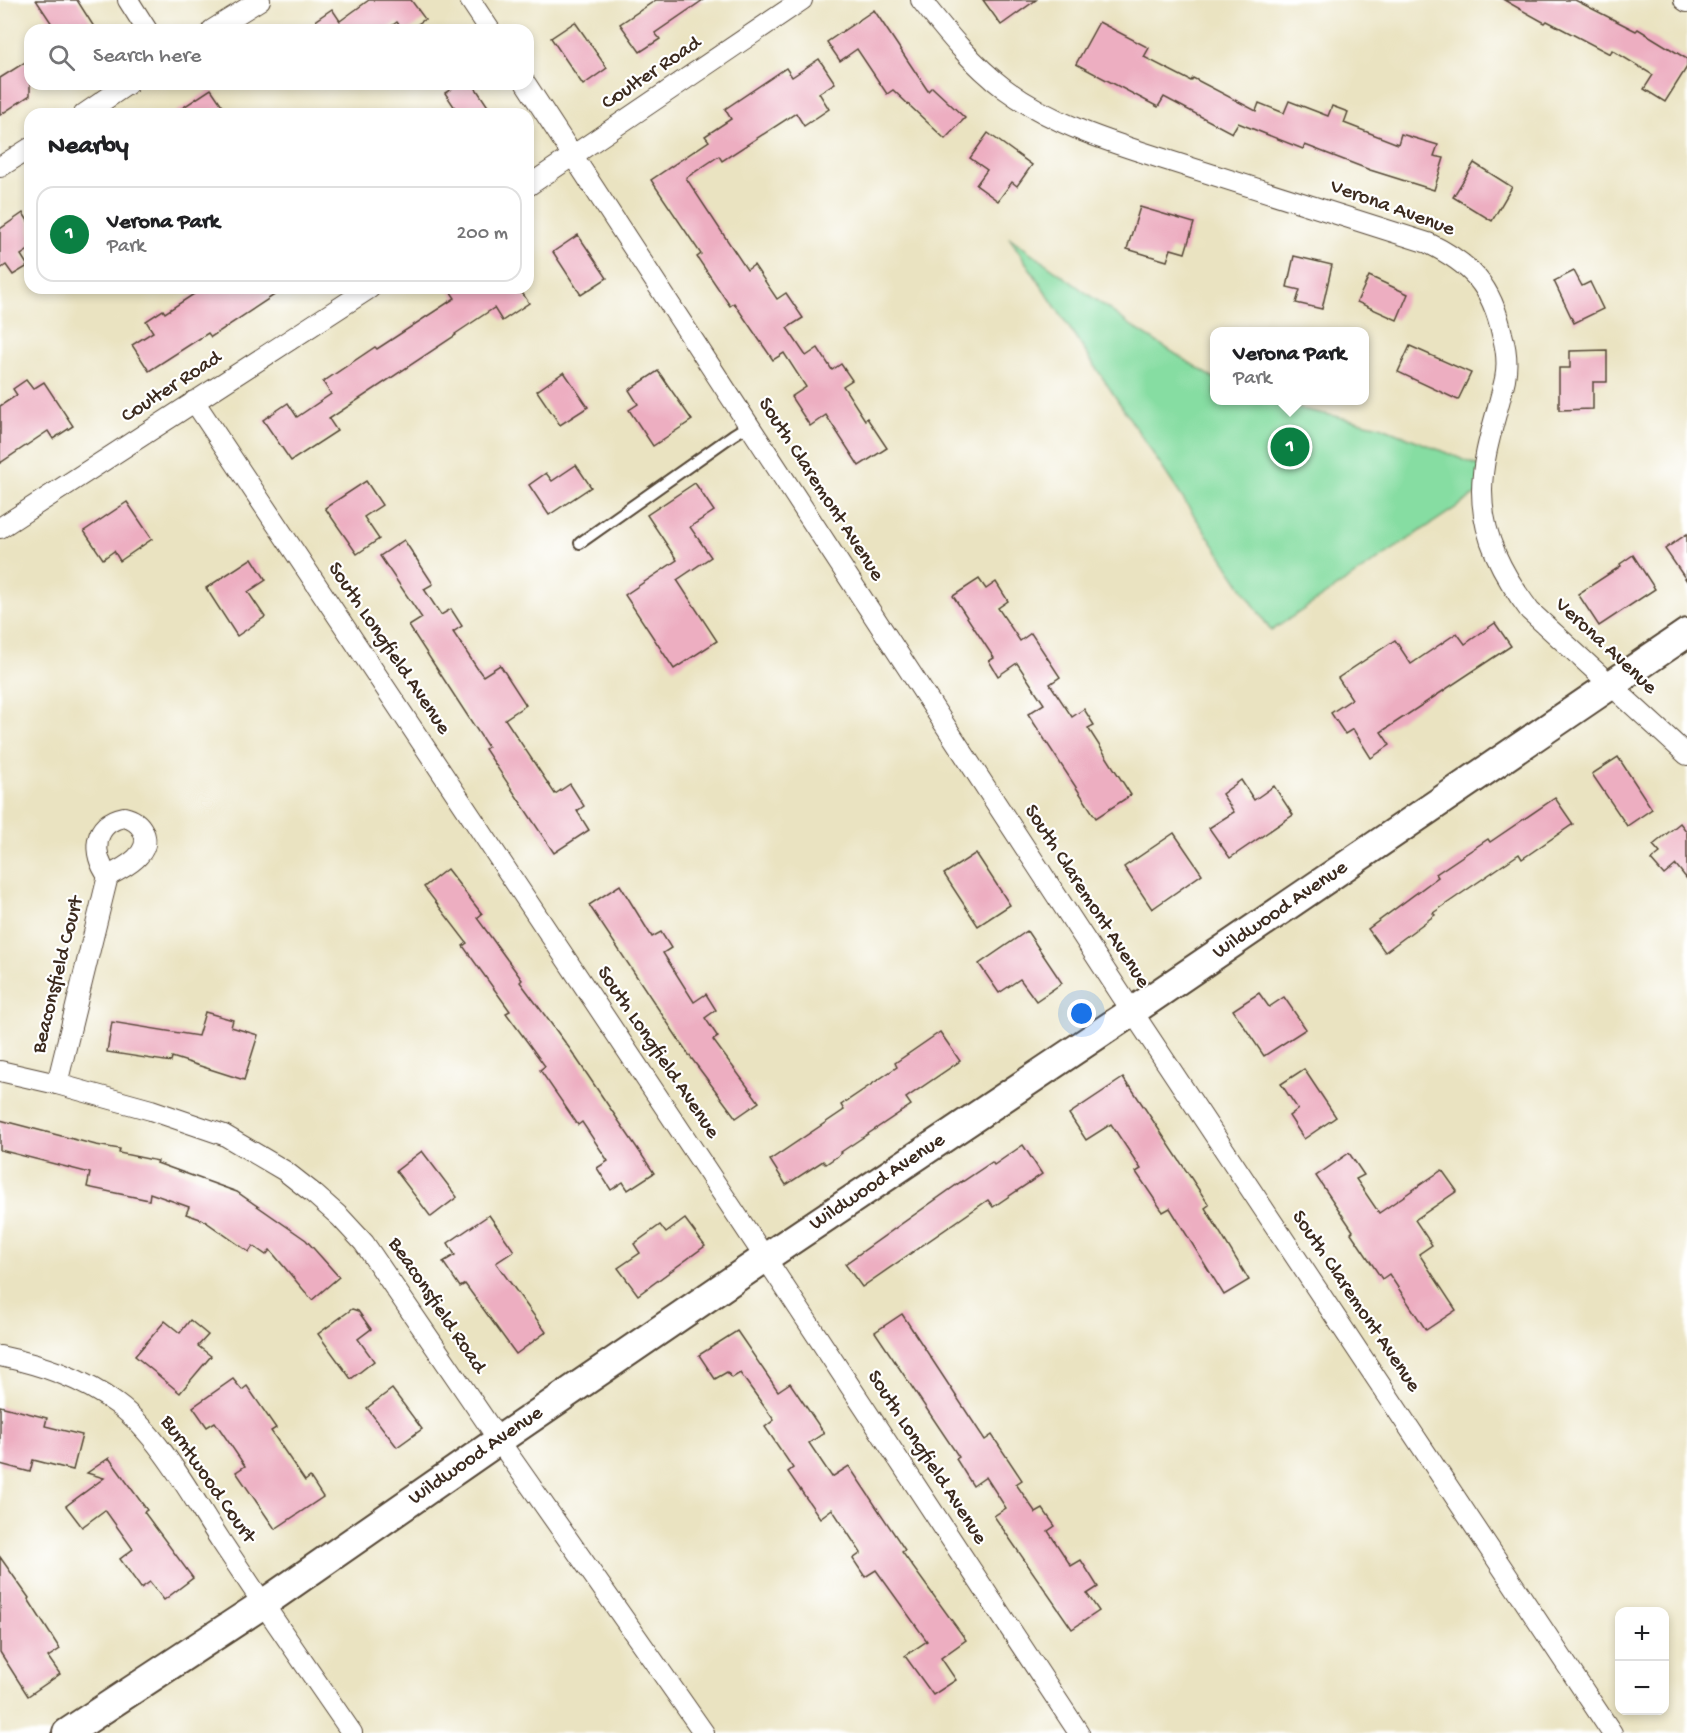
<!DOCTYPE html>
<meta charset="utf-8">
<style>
body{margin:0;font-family:"Gochi Hand",sans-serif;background:#f2f2f2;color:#202124}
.controls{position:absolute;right:18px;bottom:18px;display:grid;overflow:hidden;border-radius:12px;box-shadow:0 3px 9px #0003}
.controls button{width:54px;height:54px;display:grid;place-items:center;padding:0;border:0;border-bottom:2px solid #e0e0e0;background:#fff;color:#202124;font:30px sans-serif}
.you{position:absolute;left:1082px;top:1014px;width:21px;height:21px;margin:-15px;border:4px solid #fff;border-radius:50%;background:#1a73e8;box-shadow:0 0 0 9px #1a73e833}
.badge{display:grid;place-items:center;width:39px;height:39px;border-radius:50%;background:#0b8043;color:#fff;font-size:20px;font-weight:700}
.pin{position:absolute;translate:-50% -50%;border:3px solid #fff;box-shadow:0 2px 6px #0006}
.popup{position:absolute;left:1210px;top:327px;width:159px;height:78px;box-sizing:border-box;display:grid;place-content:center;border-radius:12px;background:#fff;filter:drop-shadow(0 2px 4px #0005);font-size:20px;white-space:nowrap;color:#757577}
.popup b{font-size:22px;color:#202124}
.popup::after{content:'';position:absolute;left:50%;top:100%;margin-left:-12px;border:12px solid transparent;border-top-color:#fff}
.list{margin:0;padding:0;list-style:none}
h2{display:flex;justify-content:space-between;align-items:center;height:78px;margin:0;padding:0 24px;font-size:26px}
h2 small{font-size:20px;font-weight:400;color:#757577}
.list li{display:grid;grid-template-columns:39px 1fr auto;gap:18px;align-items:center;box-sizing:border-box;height:96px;margin:0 12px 12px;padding:0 12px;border:2px solid #e0e0e0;border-radius:18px}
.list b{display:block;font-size:22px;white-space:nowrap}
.list p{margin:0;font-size:20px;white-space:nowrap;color:#757577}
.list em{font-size:20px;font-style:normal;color:#757577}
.icon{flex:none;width:33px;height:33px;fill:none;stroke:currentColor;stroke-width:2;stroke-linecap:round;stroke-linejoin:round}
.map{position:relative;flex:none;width:1687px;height:1733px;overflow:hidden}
.search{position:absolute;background:#fff;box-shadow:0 3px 9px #0003;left:24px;top:24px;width:510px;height:66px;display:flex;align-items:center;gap:15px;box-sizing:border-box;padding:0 21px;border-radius:18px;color:#757577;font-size:22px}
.panel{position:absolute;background:#fff;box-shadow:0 3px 9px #0003;left:24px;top:108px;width:510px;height:186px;border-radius:18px}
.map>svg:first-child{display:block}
.green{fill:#86dda2;stroke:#608460;stroke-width:1.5}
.building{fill:#edaec1}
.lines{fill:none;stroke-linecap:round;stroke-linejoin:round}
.lane-casing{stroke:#554636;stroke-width:14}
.street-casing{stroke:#554636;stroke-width:22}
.secondary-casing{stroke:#554636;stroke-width:32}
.lane{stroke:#fff;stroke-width:10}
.street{stroke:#fff;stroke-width:20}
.secondary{stroke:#fff;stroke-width:28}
.labels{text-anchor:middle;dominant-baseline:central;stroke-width:4.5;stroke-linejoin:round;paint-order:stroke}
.street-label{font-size:21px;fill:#3b2a1e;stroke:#fff}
</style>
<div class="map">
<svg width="1687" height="1733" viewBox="0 0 1687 1733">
<rect width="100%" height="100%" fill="#fff"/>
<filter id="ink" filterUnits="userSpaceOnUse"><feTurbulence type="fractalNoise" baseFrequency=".0167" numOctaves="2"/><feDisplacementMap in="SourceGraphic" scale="12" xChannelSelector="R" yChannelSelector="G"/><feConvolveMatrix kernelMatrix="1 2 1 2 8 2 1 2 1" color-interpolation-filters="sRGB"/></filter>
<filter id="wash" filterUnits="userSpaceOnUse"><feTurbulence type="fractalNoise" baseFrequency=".008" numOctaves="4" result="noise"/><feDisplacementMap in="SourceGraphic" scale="24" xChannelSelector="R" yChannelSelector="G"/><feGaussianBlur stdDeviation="1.35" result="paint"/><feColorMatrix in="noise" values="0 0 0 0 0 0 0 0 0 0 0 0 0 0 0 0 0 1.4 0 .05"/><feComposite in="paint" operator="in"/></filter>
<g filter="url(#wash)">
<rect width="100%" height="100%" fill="#eae3c1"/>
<path class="green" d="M 1009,237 L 1136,329 L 1215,379 L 1215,400 L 1265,401 L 1380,426 L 1484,468 L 1482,490 L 1271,631 Z"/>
<g id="blocks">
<g class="building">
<path d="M 36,0 L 77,0 L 96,30 L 56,30 Z"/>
<path d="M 369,0 L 411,0 L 425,19 L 409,30 L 403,30 L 397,22 L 386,30 L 323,30 L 316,20 L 332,9 L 340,21 Z"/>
<path d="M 656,0 L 703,0 L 655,33 L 660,39 L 640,52 L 620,24 Z"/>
<path d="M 983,0 L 1036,0 L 1001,25 Z"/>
<path d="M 1504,0 L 1575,0 L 1636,31 L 1638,29 L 1687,59 L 1687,67 L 1665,102 L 1644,89 L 1653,75 L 1612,50 L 1610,54 L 1547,21 L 1545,23 Z"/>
<path d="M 874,10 L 928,91 L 932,87 L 965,118 L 945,139 L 893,90 L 887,94 L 857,49 L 840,61 L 827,42 Z"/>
<path d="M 575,22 L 607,68 L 583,85 L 551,38 Z"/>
<path d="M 1099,22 L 1149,48 L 1144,57 L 1191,81 L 1193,78 L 1256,111 L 1259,103 L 1284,113 L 1289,101 L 1328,116 L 1332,106 L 1348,112 L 1344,123 L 1398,144 L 1401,134 L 1438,145 L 1434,156 L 1444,158 L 1434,190 L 1370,170 L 1305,145 L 1303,149 L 1238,123 L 1232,133 L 1164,97 L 1158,107 L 1076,64 Z"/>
<path d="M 30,59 L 30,95 L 0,115 L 0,78 Z"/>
<path d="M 819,59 L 835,83 L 819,93 L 829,109 L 804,126 L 796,113 L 722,161 L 719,156 L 686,178 L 747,270 L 754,265 L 777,299 L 786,293 L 803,318 L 787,328 L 806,356 L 818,348 L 832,370 L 841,364 L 852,380 L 843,386 L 865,420 L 867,418 L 887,448 L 859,466 L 826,415 L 810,426 L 791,397 L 806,387 L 784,353 L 773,360 L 734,303 L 730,306 L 697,257 L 701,254 L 651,180 L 709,141 L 705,136 L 731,119 L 725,109 L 786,68 L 792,77 Z"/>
<path d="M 459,84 L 473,84 L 493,114 L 459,114 L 445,93 Z"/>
<path d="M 211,89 L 228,114 L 173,114 Z"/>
<path d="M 988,133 L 1032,165 L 1017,186 L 1012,182 L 998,201 L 976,185 L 987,170 L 970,158 Z"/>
<path d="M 1474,163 L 1512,187 L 1492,221 L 1453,197 Z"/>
<path d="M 1140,207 L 1194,223 L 1185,253 L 1171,249 L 1167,261 L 1127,249 Z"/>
<path d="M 23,213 L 30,224 L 30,249 L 21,255 L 28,266 L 13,275 L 6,265 L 0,269 L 0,229 Z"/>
<path d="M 578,235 L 607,278 L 581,295 L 553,252 Z"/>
<path d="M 1294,256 L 1332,265 L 1322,309 L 1296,303 L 1300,290 L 1287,287 Z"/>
<path d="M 1574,271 L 1582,286 L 1590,282 L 1603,309 L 1574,323 L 1554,281 Z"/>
<path d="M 1369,276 L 1408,294 L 1397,320 L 1357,302 Z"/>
<path d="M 203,288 L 285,288 L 211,337 L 208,333 L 149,371 L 132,345 L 153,332 L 146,321 L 163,310 L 165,313 Z"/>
<path d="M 448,288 L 519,288 L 529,303 L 502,321 L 494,308 L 455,334 L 456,335 L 329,419 L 337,431 L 291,461 L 263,420 L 288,403 L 297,417 L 331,394 L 323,382 L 375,347 L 377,349 L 455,298 Z"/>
<path d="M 1410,346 L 1471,373 L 1458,400 L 1398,372 Z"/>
<path d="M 1607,350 L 1607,382 L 1593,382 L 1593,409 L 1559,410 L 1559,368 L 1570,368 L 1570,351 Z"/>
<path d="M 658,371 L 692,420 L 653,446 L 629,410 L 638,404 L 629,390 Z"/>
<path d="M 564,372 L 588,407 L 560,425 L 537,391 Z"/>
<path d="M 26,380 L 33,389 L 44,382 L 73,426 L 53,439 L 48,431 L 0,463 L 0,406 L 17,395 L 13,389 Z"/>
<path d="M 576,465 L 591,487 L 549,515 L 529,485 L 546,473 L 552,481 Z"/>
<path d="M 366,481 L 382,505 L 364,517 L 379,539 L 357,554 L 325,508 Z"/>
<path d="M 695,483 L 714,511 L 690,527 L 711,557 L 677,580 L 717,641 L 674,669 L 625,595 L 677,560 L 647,515 Z"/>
<path d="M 127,502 L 152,539 L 120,561 L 114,551 L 103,559 L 84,531 Z"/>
<path d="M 1687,534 L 1687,581 L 1665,549 Z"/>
<path d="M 404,540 L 433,584 L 424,589 L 441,615 L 451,609 L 462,626 L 453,632 L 477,668 L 483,676 L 500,665 L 526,705 L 505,719 L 555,794 L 570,784 L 584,806 L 577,811 L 589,830 L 554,853 L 485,749 L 488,747 L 409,626 L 422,618 L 380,556 Z"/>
<path d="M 1633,555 L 1655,589 L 1599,626 L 1578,594 L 1621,566 L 1620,564 Z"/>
<path d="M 252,558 L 266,580 L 248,592 L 265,617 L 237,636 L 206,588 Z"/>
<path d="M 979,579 L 986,589 L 996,582 L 1008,601 L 998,608 L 1020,641 L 1031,633 L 1060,677 L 1050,684 L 1072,717 L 1084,709 L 1094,725 L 1088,728 L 1131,795 L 1096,818 L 1028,714 L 1044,704 L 1017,663 L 998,676 L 989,661 L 994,658 L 953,596 Z"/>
<path d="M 1495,623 L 1511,646 L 1381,732 L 1390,745 L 1371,758 L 1353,729 L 1345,734 L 1331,713 L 1352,699 L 1338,678 L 1395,640 L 1411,664 L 1457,633 L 1465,644 Z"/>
<path d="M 1618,757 L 1652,809 L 1627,826 L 1592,774 Z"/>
<path d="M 1241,780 L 1254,800 L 1274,786 L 1293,815 L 1230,858 L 1209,828 L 1234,812 L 1222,794 Z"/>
<path d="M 1555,798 L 1573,824 L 1522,859 L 1519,854 L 1433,913 L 1435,915 L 1385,952 L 1368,929 L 1438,877 L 1436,874 L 1488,839 L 1490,842 Z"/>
<path d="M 1680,823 L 1687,832 L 1687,879 L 1676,865 L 1664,875 L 1651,860 L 1660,853 L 1653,845 Z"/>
<path d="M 1174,833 L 1202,874 L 1152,909 L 1124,867 Z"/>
<path d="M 976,853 L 1010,905 L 978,926 L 944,874 Z"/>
<path d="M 447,869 L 482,914 L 477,918 L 522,980 L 520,982 L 570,1049 L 654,1173 L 628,1190 L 623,1182 L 611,1190 L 597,1168 L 608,1161 L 582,1122 L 578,1125 L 540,1070 L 545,1066 L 506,1013 L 510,1011 L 463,946 L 467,943 L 424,887 Z"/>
<path d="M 620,885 L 652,937 L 661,932 L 671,948 L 663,953 L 694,1002 L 706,994 L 716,1010 L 705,1018 L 718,1037 L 713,1040 L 759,1102 L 736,1118 L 689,1055 L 589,905 Z"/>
<path d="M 1027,931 L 1062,983 L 1036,1001 L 1020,979 L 999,993 L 979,964 Z"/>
<path d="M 1259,993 L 1269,1007 L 1284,997 L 1306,1029 L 1264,1056 L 1233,1010 Z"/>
<path d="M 205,1012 L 233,1020 L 231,1027 L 258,1035 L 244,1080 L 172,1057 L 171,1062 L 107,1052 L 112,1022 L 198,1036 Z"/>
<path d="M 940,1032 L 960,1061 L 906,1098 L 911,1105 L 841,1152 L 842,1153 L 826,1164 L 823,1161 L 786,1185 L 770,1160 L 844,1110 L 841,1105 L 897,1067 L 895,1063 Z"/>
<path d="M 1304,1069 L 1336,1117 L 1304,1139 L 1289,1116 L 1298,1109 L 1281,1084 Z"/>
<path d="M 1123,1078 L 1129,1087 L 1130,1086 L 1209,1205 L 1205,1208 L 1249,1280 L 1224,1295 L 1170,1208 L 1163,1212 L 1136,1172 L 1141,1169 L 1111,1124 L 1086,1140 L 1069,1114 Z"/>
<path d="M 0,1120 L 96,1145 L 120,1149 L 119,1153 L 158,1161 L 157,1163 L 237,1192 L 306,1240 L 339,1277 L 312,1300 L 270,1250 L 266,1255 L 253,1246 L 249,1252 L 203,1220 L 186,1214 L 189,1207 L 150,1193 L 149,1200 L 87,1187 L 90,1173 L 0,1150 Z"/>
<path d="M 1023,1145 L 1042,1174 L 993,1207 L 988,1200 L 862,1287 L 845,1264 L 962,1181 L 962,1182 L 992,1162 L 994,1165 Z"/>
<path d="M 422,1151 L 457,1197 L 431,1217 L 396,1171 Z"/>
<path d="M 1349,1153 L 1364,1175 L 1356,1179 L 1379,1213 L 1442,1170 L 1457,1191 L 1415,1220 L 1432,1245 L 1419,1254 L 1456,1310 L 1426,1330 L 1389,1274 L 1382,1279 L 1351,1233 L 1353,1231 L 1316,1176 Z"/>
<path d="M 489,1215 L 514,1251 L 496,1263 L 546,1332 L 516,1354 L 465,1284 L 460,1287 L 443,1262 L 455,1255 L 448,1243 Z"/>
<path d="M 685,1219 L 705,1246 L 638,1295 L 618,1268 L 640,1253 L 634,1244 L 660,1225 L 666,1233 Z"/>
<path d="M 352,1309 L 358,1311 L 371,1329 L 358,1339 L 374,1361 L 351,1379 L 318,1334 Z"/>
<path d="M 902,1314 L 985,1440 L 992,1435 L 1022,1480 L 1016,1484 L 1036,1513 L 1043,1509 L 1055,1526 L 1048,1531 L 1071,1566 L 1081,1560 L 1098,1587 L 1087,1594 L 1099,1611 L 1072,1629 L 994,1516 L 1006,1508 L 986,1477 L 973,1486 L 956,1459 L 959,1457 L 875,1332 Z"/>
<path d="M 190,1320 L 208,1335 L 198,1346 L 211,1356 L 180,1393 L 135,1356 L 165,1321 L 180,1333 Z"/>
<path d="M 737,1331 L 778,1391 L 790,1383 L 824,1433 L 809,1443 L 832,1477 L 849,1466 L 905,1550 L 902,1552 L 966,1640 L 941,1658 L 956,1680 L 933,1695 L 905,1656 L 927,1641 L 876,1570 L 865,1577 L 853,1559 L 861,1553 L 832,1509 L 820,1518 L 788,1472 L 793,1468 L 765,1427 L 774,1420 L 740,1373 L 732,1378 L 727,1372 L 715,1379 L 699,1355 Z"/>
<path d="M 233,1379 L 242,1390 L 247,1386 L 276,1428 L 271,1431 L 305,1481 L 310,1477 L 323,1497 L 275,1529 L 236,1472 L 245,1466 L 215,1422 L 207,1427 L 193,1407 Z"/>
<path d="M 392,1389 L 422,1429 L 397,1447 L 367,1408 Z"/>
<path d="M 0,1406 L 47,1418 L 45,1426 L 82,1435 L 73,1470 L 33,1460 L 30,1472 L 0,1464 Z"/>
<path d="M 109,1458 L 147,1510 L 144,1512 L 193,1578 L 164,1600 L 150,1582 L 141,1588 L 120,1559 L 133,1549 L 105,1510 L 82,1527 L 66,1506 L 104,1478 L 87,1473 Z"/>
<path d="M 0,1557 L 29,1598 L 28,1599 L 60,1649 L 48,1657 L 60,1674 L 28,1696 L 0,1652 Z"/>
</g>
</g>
</g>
<g filter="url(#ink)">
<use href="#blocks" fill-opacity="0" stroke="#554636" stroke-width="1.5"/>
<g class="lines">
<defs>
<path id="lane" d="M 580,543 L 733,435 L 749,425"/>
<g id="street">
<path d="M 128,0 L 147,30"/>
<path d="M 470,0 L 490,30"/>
<path d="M 921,0 C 947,33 972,64 1005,89 C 1062,131 1131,148 1198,170 C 1275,194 1351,219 1428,243 C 1471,264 1492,286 1502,334 C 1506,348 1508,364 1505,379 C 1497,415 1482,454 1482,491 C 1482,537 1503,575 1530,611 L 1687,755"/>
<path d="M 1684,0 L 1687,2"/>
<path d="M 212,30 L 260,0"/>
<path d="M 526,84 L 1120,993 L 1612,1733"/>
<path d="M 84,114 L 128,84"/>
<path d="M 0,167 L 30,148"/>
<path d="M 528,186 L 802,0"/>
<path d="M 194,401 L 776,1274 L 1079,1733"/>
<path d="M 0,528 L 370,288"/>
<path d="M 124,817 C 133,819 139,823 143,831 C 154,853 124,868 108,876 C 91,853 93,823 124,817 Z"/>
<path d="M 0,1071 L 57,1084 L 151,1110 L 224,1135 L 285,1171 L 313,1193 L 340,1217 L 364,1243 L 511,1458 L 704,1733"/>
<path d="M 57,1084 L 108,876"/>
<path d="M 0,1356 C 42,1365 82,1378 117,1404 C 159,1435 192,1497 221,1541 C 264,1606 308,1669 352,1733"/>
</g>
<g id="secondary">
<path id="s1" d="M 67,1733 L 263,1604 L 499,1440 L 765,1258 L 1133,1011 L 1687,633"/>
</g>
</defs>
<use href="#lane" class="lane-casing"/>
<use href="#street" class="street-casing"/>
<use href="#secondary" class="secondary-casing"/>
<use href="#lane" class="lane"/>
<use href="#street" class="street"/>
<use href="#secondary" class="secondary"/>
</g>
</g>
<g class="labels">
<g class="street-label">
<text transform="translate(652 74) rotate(-34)">Coulter Road</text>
<text transform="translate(1392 209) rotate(20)">Verona Avenue</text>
<text transform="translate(172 388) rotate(-33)">Coulter Road</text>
<text transform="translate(820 490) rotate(57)">South Claremont Avenue</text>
<text transform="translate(1605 647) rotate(43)">Verona Avenue</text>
<text transform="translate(388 649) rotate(56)">South Longfield Avenue</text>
<text transform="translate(1086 897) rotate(57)">South Claremont Avenue</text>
<text stroke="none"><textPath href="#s1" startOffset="1466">Wildwood Avenue</textPath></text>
<text transform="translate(59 975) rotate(-76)">Beaconsfield Court</text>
<text transform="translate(657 1053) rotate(56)">South Longfield Avenue</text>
<text stroke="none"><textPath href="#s1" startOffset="980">Wildwood Avenue</textPath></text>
<text transform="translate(1355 1302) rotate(56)">South Claremont Avenue</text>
<text transform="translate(436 1306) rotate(56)">Beaconsfield Road</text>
<text stroke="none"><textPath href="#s1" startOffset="494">Wildwood Avenue</textPath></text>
<text transform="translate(926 1458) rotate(57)">South Longfield Avenue</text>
<text transform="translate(207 1480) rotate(55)">Burntwood Court</text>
</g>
</g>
</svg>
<div class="controls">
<button>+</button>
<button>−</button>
</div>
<div class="you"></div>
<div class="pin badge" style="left:1290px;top:447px">1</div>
<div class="popup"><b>Verona Park</b>Park</div>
<div class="search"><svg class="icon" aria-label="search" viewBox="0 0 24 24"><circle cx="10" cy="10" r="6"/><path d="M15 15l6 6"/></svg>Search here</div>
<section class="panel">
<h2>Nearby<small></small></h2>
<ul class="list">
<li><span class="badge">1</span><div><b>Verona Park</b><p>Park</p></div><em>200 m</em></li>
</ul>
</section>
</div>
